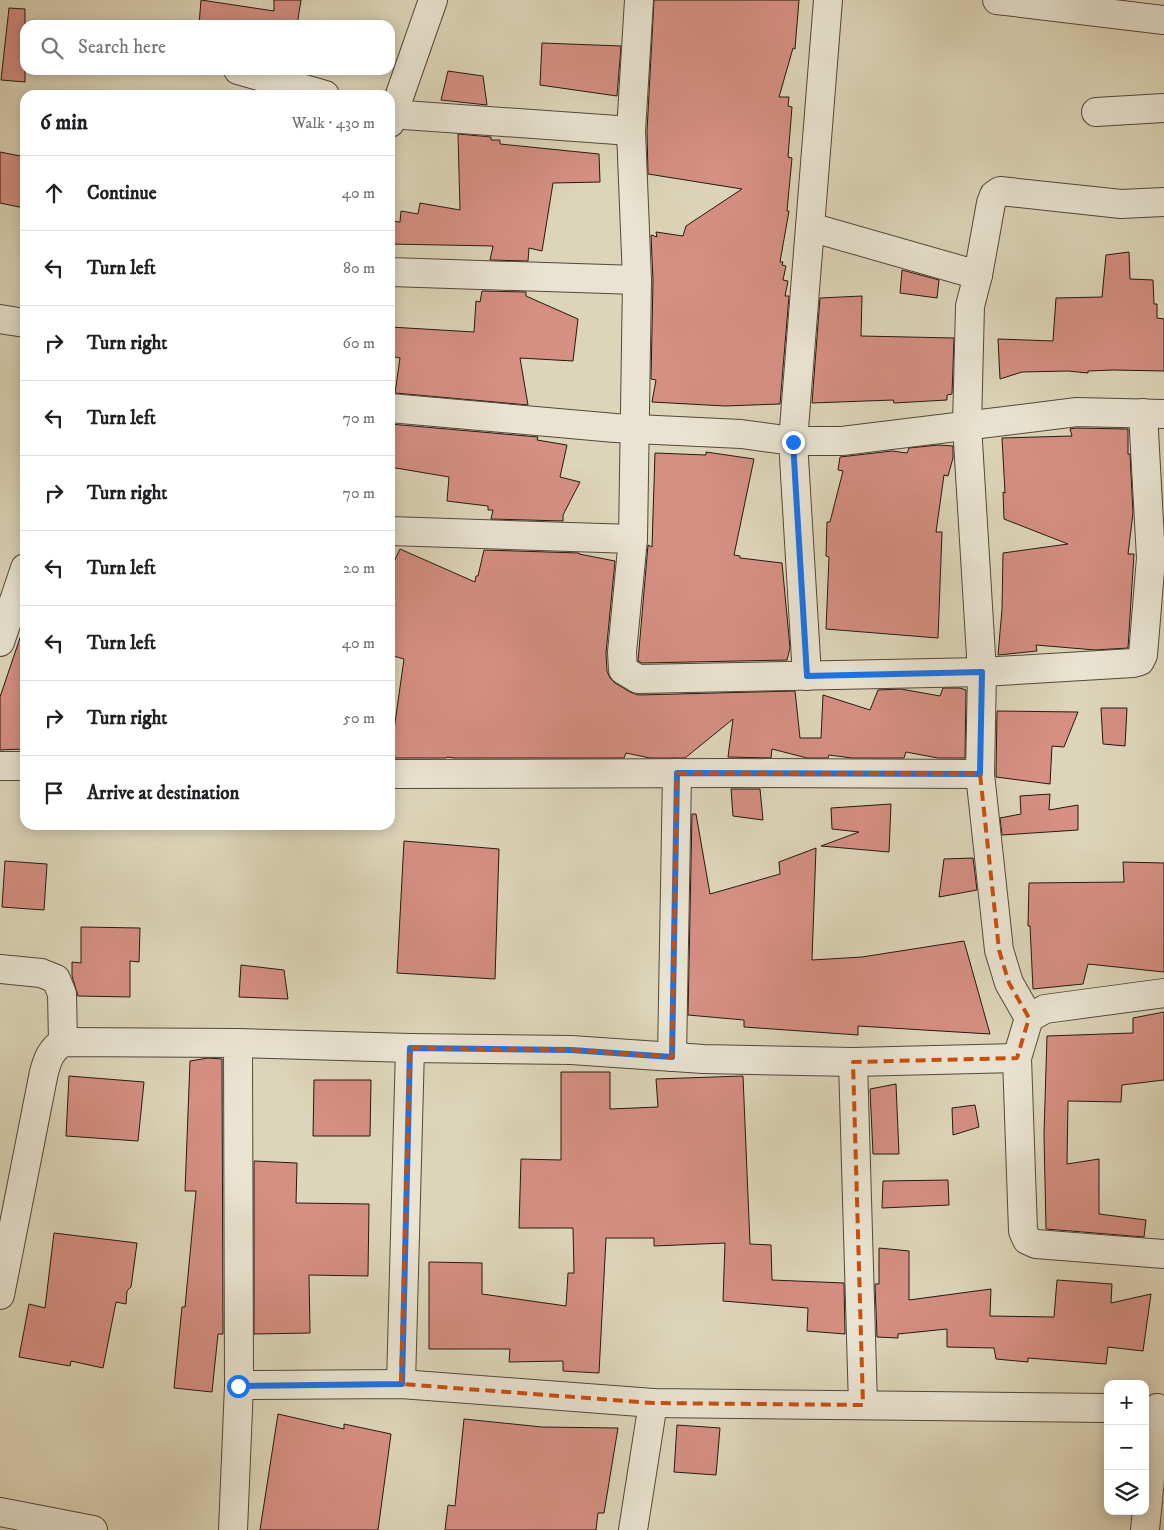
<!DOCTYPE html>
<meta charset="utf-8">
<style>
body{margin:0;font-family:"IM FELL DW Pica",serif;background:#f6f6f6;color:#202124}
.controls{position:absolute;right:15px;bottom:15px;display:grid;overflow:hidden;border-radius:10px;box-shadow:0 2px 12px #0003}
.controls button{width:45px;height:45px;display:grid;place-items:center;padding:0;border:0;border-bottom:1px solid #e0e0e0;background:#fff;color:#202124;font:25px sans-serif}
.stop{position:absolute;width:15px;height:15px;margin:-11px;border:4px solid #1a73e8;border-radius:50%;background:#fff}
.stop.end{background:#1a73e8;border-color:#fff;box-shadow:0 1px 5px #0008}
.list{margin:0;padding:0;list-style:none}
h2{display:flex;justify-content:space-between;align-items:center;height:65px;margin:0;padding:0 20px;font-size:21px}
h2 small{font-size:16px;font-weight:400;color:#757577}
.list li{display:grid;grid-template-columns:32px 1fr auto;gap:15px;align-items:center;box-sizing:border-box;height:75px;padding:0 20px;border-top:1px solid #e0e0e0}
.list b{display:block;font-size:19px;white-space:nowrap}
.list em{font-size:16px;font-style:normal;color:#757577}
.icon{flex:none;width:28px;height:28px;fill:none;stroke:currentColor;stroke-width:2;stroke-linecap:round;stroke-linejoin:round}
.map{position:relative;flex:none;width:1164px;height:1530px;overflow:hidden}
.search{position:absolute;background:#fff;box-shadow:0 2px 12px #0003;left:20px;top:20px;width:375px;height:55px;display:flex;align-items:center;gap:12px;box-sizing:border-box;padding:0 18px;border-radius:15px;color:#757577;font-size:19px}
.panel{position:absolute;background:#fff;box-shadow:0 2px 12px #0003;left:20px;top:90px;width:375px;height:740px;border-radius:15px}
.map>svg:first-child{display:block}
.building{fill:#d58f83;stroke:#25190e}
.lines{fill:none;stroke-linecap:round;stroke-linejoin:round}
.minor-casing{stroke:#534839;stroke-width:30}
.minor{stroke:#e9e4d2;stroke-width:28}
.route{stroke:#1a73e8;stroke-width:6}
.marked{fill:none;stroke:#cb4f0c;stroke-width:4;stroke-dasharray:10 6;stroke-linejoin:round}
</style>
<div class="map">
<svg width="1164" height="1530" viewBox="0 0 1164 1530">
<rect width="100%" height="100%" fill="#ddd5b9"/>
<filter id="stains"><feTurbulence type="fractalNoise" baseFrequency=".004" numOctaves="4"/><feColorMatrix values="0 0 0 0 .2 0 0 0 0 .09 0 0 0 0 .02 0 0 0 .5 -.17"/></filter>
<radialGradient id="worn" r=".72"><stop offset=".6" stop-color="#630" stop-opacity="0"/><stop offset="1" stop-color="#630" stop-opacity=".3"/></radialGradient>
<g class="building">
<path d="M 201,0 L 274,11 L 274,0 L 301,0 L 297,25 L 199,25 Z"/>
<path d="M 654,0 L 799,0 L 795,49 L 793,48 L 779,97 L 789,97 L 788,106 L 792,107 L 788,157 L 792,158 L 787,211 L 789,211 L 780,262 L 783,262 L 782,265 L 786,266 L 783,280 L 788,281 L 785,296 L 789,296 L 780,404 L 725,406 L 652,402 L 656,380 L 651,379 L 653,280 L 651,235 L 657,237 L 656,232 L 683,236 L 686,226 L 742,189 L 648,174 L 647,131 Z"/>
<path d="M 9,8 L 25,9 L 25,82 L 1,80 Z"/>
<path d="M 542,43 L 621,46 L 617,96 L 540,85 Z"/>
<path d="M 448,71 L 483,76 L 487,105 L 441,100 Z"/>
<path d="M 458,134 L 491,137 L 491,140 L 500,140 L 500,144 L 599,154 L 600,182 L 553,183 L 542,251 L 529,248 L 528,261 L 490,260 L 493,246 L 390,244 L 390,221 L 400,222 L 401,211 L 418,214 L 420,203 L 460,210 Z"/>
<path d="M 0,152 L 25,157 L 24,208 L 0,203 Z"/>
<path d="M 1129,252 L 1130,279 L 1153,280 L 1154,304 L 1157,304 L 1157,318 L 1164,319 L 1164,371 L 1113,370 L 1088,371 L 1088,373 L 1068,371 L 1022,372 L 1000,379 L 998,339 L 1053,341 L 1056,298 L 1102,297 L 1106,255 Z"/>
<path d="M 902,270 L 939,280 L 937,298 L 900,293 Z"/>
<path d="M 482,291 L 526,292 L 526,296 L 578,319 L 573,361 L 520,358 L 528,405 L 395,393 L 400,358 L 390,356 L 390,327 L 474,332 L 476,301 L 480,302 Z"/>
<path d="M 862,296 L 861,336 L 954,338 L 952,394 L 947,395 L 947,400 L 894,403 L 893,400 L 812,403 L 820,298 Z"/>
<path d="M 390,424 L 538,437 L 537,440 L 567,445 L 560,477 L 580,482 L 563,515 L 563,521 L 491,519 L 493,510 L 488,510 L 488,506 L 447,501 L 449,477 L 390,467 Z"/>
<path d="M 1075,428 L 1128,429 L 1128,454 L 1130,454 L 1133,513 L 1128,554 L 1134,554 L 1128,648 L 1095,650 L 1036,645 L 1037,651 L 998,655 L 1002,609 L 1003,553 L 1068,544 L 1004,519 L 1003,492 L 1005,493 L 1002,438 L 1072,436 L 1070,429 Z"/>
<path d="M 939,445 L 953,446 L 953,458 L 948,476 L 944,475 L 936,532 L 942,532 L 938,638 L 826,629 L 829,557 L 826,556 L 827,522 L 830,522 L 843,471 L 838,470 L 840,457 L 892,451 L 907,453 L 909,448 Z"/>
<path d="M 706,452 L 754,459 L 734,555 L 740,556 L 740,558 L 782,563 L 790,648 L 787,660 L 642,663 L 638,661 L 648,545 L 652,547 L 655,453 L 706,455 Z"/>
<path d="M 400,549 L 475,582 L 476,576 L 478,576 L 484,550 L 579,553 L 579,554 L 615,561 L 606,653 L 607,671 L 610,678 L 615,683 L 630,692 L 638,695 L 795,691 L 800,738 L 821,738 L 823,695 L 870,710 L 878,690 L 901,689 L 940,696 L 943,688 L 960,688 L 966,690 L 965,758 L 938,758 L 906,752 L 904,758 L 852,758 L 829,755 L 828,758 L 807,758 L 772,749 L 771,758 L 728,757 L 733,719 L 685,758 L 650,758 L 626,753 L 624,758 L 455,758 L 447,757 L 446,758 L 390,758 L 390,729 L 394,730 L 404,659 L 390,655 L 390,570 Z"/>
<path d="M 21,635 L 25,636 L 25,749 L 0,750 L 0,697 Z"/>
<path d="M 1101,708 L 1127,708 L 1125,746 L 1103,744 Z"/>
<path d="M 997,711 L 1078,712 L 1064,747 L 1052,746 L 1050,784 L 996,777 Z"/>
<path d="M 731,789 L 760,789 L 763,820 L 733,816 Z"/>
<path d="M 1050,794 L 1049,810 L 1078,805 L 1078,830 L 1002,835 L 1000,818 L 1021,814 L 1020,796 Z"/>
<path d="M 891,804 L 889,852 L 821,846 L 859,832 L 832,829 L 831,808 Z"/>
<path d="M 692,814 L 696,814 L 710,894 L 780,874 L 779,862 L 816,848 L 812,960 L 862,957 L 964,941 L 990,1034 L 858,1026 L 858,1035 L 744,1027 L 744,1020 L 688,1015 Z"/>
<path d="M 404,841 L 499,849 L 495,979 L 397,973 Z"/>
<path d="M 973,858 L 977,890 L 939,897 L 944,859 Z"/>
<path d="M 5,861 L 47,864 L 44,910 L 2,907 Z"/>
<path d="M 1123,862 L 1164,863 L 1164,972 L 1088,964 L 1083,984 L 1033,989 L 1030,926 L 1028,926 L 1029,883 L 1124,882 Z"/>
<path d="M 81,927 L 140,928 L 139,962 L 130,961 L 130,997 L 78,996 L 72,976 L 72,962 L 81,963 Z"/>
<path d="M 241,965 L 284,970 L 288,999 L 239,997 Z"/>
<path d="M 1164,1012 L 1164,1080 L 1122,1085 L 1121,1102 L 1068,1101 L 1067,1164 L 1099,1159 L 1099,1214 L 1146,1220 L 1144,1237 L 1046,1229 L 1044,1134 L 1047,1036 L 1133,1033 L 1133,1018 Z"/>
<path d="M 208,1058 L 222,1059 L 223,1334 L 218,1334 L 212,1392 L 174,1388 L 182,1307 L 185,1307 L 196,1191 L 185,1191 L 190,1061 Z"/>
<path d="M 561,1072 L 610,1072 L 610,1109 L 658,1107 L 656,1079 L 743,1076 L 750,1244 L 771,1245 L 772,1280 L 844,1283 L 845,1334 L 807,1331 L 808,1308 L 723,1301 L 725,1243 L 654,1246 L 654,1238 L 606,1238 L 599,1373 L 563,1371 L 563,1361 L 509,1362 L 510,1349 L 429,1349 L 429,1262 L 482,1263 L 482,1294 L 566,1306 L 568,1273 L 574,1273 L 573,1228 L 519,1228 L 521,1159 L 561,1160 Z"/>
<path d="M 69,1076 L 144,1082 L 138,1141 L 66,1136 Z"/>
<path d="M 314,1080 L 371,1080 L 370,1136 L 313,1136 Z"/>
<path d="M 896,1084 L 899,1154 L 873,1154 L 870,1089 Z"/>
<path d="M 975,1105 L 979,1127 L 953,1135 L 952,1108 Z"/>
<path d="M 254,1161 L 297,1163 L 296,1203 L 369,1204 L 368,1276 L 309,1275 L 310,1333 L 254,1334 Z"/>
<path d="M 948,1180 L 949,1205 L 882,1208 L 883,1181 Z"/>
<path d="M 54,1233 L 137,1243 L 131,1287 L 127,1291 L 126,1304 L 116,1302 L 103,1368 L 71,1361 L 70,1366 L 19,1357 L 29,1304 L 45,1308 Z"/>
<path d="M 879,1248 L 909,1251 L 909,1300 L 991,1289 L 990,1316 L 1054,1317 L 1057,1280 L 1112,1284 L 1111,1303 L 1151,1294 L 1143,1351 L 1108,1347 L 1106,1364 L 1028,1358 L 1028,1362 L 996,1359 L 994,1348 L 947,1347 L 947,1329 L 898,1334 L 898,1338 L 877,1337 L 875,1284 L 879,1284 Z"/>
<path d="M 278,1414 L 344,1429 L 344,1424 L 391,1434 L 378,1530 L 260,1530 Z"/>
<path d="M 464,1419 L 542,1427 L 618,1428 L 604,1513 L 598,1513 L 596,1530 L 445,1530 L 448,1505 L 455,1506 Z"/>
<path d="M 677,1425 L 720,1428 L 716,1475 L 674,1472 Z"/>
</g>
<g class="lines">
<defs>
<g id="minor">
<path d="M 639,0 L 631,131 L 637,280 L 633,539 L 622,652 L 623,670 L 638,679 L 982,672 L 1133,663 L 1140,661 L 1143,655 L 1151,558 L 1143,413"/>
<path d="M 997,0 L 1164,20"/>
<path d="M 238,70 L 325,95"/>
<path d="M 1096,112 L 1164,108"/>
<path d="M 390,114 L 631,131"/>
<path d="M 390,123 L 433,0"/>
<path d="M 810,227 L 978,275"/>
<path d="M 390,272 L 637,280"/>
<path d="M 0,319 L 25,323"/>
<path d="M 390,408 L 615,428 L 741,434 L 793,441 L 842,441 L 1077,412 L 1164,414"/>
<path d="M 390,531 L 633,539"/>
<path d="M 0,642 L 25,568"/>
<path d="M 807,676 L 793,441 L 828,0"/>
<path d="M 0,766 L 25,766"/>
<path d="M 390,774 L 731,773 L 980,774"/>
<path d="M 0,969 L 41,973 L 56,979 L 62,994 L 63,1042"/>
<path d="M 1164,993 L 1045,1009 L 1029,1018 L 1017,1058 L 1023,1231 L 1027,1240 L 1036,1244 L 1164,1254"/>
<path d="M 1029,1018 L 1009,983 L 999,950 L 980,774 L 982,672 L 967,425 L 970,306 L 978,275 L 991,203 L 994,195 L 1000,191 L 1121,204 L 1164,202"/>
<path d="M 238,1043 L 410,1048 L 571,1050 L 703,1059 L 853,1062 L 1017,1058"/>
<path d="M 672,1057 L 677,773"/>
<path d="M 853,1062 L 863,1405"/>
<path d="M 0,1295 L 44,1072 C 48,1058 51,1050 63,1042 L 238,1043 L 239,1385 L 233,1530"/>
<path d="M 401,1384 L 410,1048"/>
<path d="M 239,1385 L 401,1384 L 653,1403 L 1108,1408"/>
<path d="M 0,1512 L 93,1530"/>
<path d="M 633,1530 L 653,1403"/>
<path d="M 1145,1530 L 1157,1408"/>
</g>
</defs>
<use href="#minor" class="minor-casing"/>
<use href="#minor" class="minor"/>
</g>
<g class="lines">
<path class="route" d="M 238,1386 L 402,1384 L 410,1048 L 571,1050 L 672,1057 L 677,773 L 980,774 L 982,672 L 807,676 L 793,442"/>
</g>
<path class="marked" d="M 677,773 L 980,774 L 999,950 L 1009,983 L 1029,1018 L 1017,1058 L 853,1062 L 863,1405 L 653,1403 L 401,1384 L 410,1048 L 571,1050 L 672,1057 Z"/>
<rect width="100%" height="100%" filter="url(#stains)"/>
<rect width="100%" height="100%" fill="url(#worn)"/>
</svg>
<div class="controls">
<button>+</button>
<button>−</button>
<button><svg class="icon" aria-label="layers" viewBox="0 0 24 24"><path d="M12 4l9 5-9 5-9-5zM3 14l9 5 9-5"/></svg></button>
</div>
<div class="stop" style="left:238px;top:1386px"></div>
<div class="stop end" style="left:793px;top:442px"></div>
<div class="search"><svg class="icon" aria-label="search" viewBox="0 0 24 24"><circle cx="10" cy="10" r="6"/><path d="M15 15l6 6"/></svg>Search here</div>
<section class="panel">
<h2>6 min<small>Walk · 430 m</small></h2>
<ul class="list">
<li><svg class="icon" aria-label="ahead" viewBox="0 0 24 24"><path d="M12 20V5M6 11l6-6 6 6"/></svg><div><b>Continue</b></div><em>40 m</em></li>
<li><svg class="icon" aria-label="left" viewBox="0 0 24 24"><path d="M17 20v-9H6M10 6l-5 5 5 5"/></svg><div><b>Turn left</b></div><em>80 m</em></li>
<li><svg class="icon" aria-label="right" viewBox="0 0 24 24"><path d="M7 20v-9h11M14 6l5 5-5 5"/></svg><div><b>Turn right</b></div><em>60 m</em></li>
<li><svg class="icon" aria-label="left" viewBox="0 0 24 24"><path d="M17 20v-9H6M10 6l-5 5 5 5"/></svg><div><b>Turn left</b></div><em>70 m</em></li>
<li><svg class="icon" aria-label="right" viewBox="0 0 24 24"><path d="M7 20v-9h11M14 6l5 5-5 5"/></svg><div><b>Turn right</b></div><em>70 m</em></li>
<li><svg class="icon" aria-label="left" viewBox="0 0 24 24"><path d="M17 20v-9H6M10 6l-5 5 5 5"/></svg><div><b>Turn left</b></div><em>20 m</em></li>
<li><svg class="icon" aria-label="left" viewBox="0 0 24 24"><path d="M17 20v-9H6M10 6l-5 5 5 5"/></svg><div><b>Turn left</b></div><em>40 m</em></li>
<li><svg class="icon" aria-label="right" viewBox="0 0 24 24"><path d="M7 20v-9h11M14 6l5 5-5 5"/></svg><div><b>Turn right</b></div><em>50 m</em></li>
<li><svg class="icon" aria-label="arrive" viewBox="0 0 24 24"><path d="M6 21V4h12l-3 4 3 4H6"/></svg><div><b>Arrive at destination</b></div></li>
</ul>
</section>
</div>
